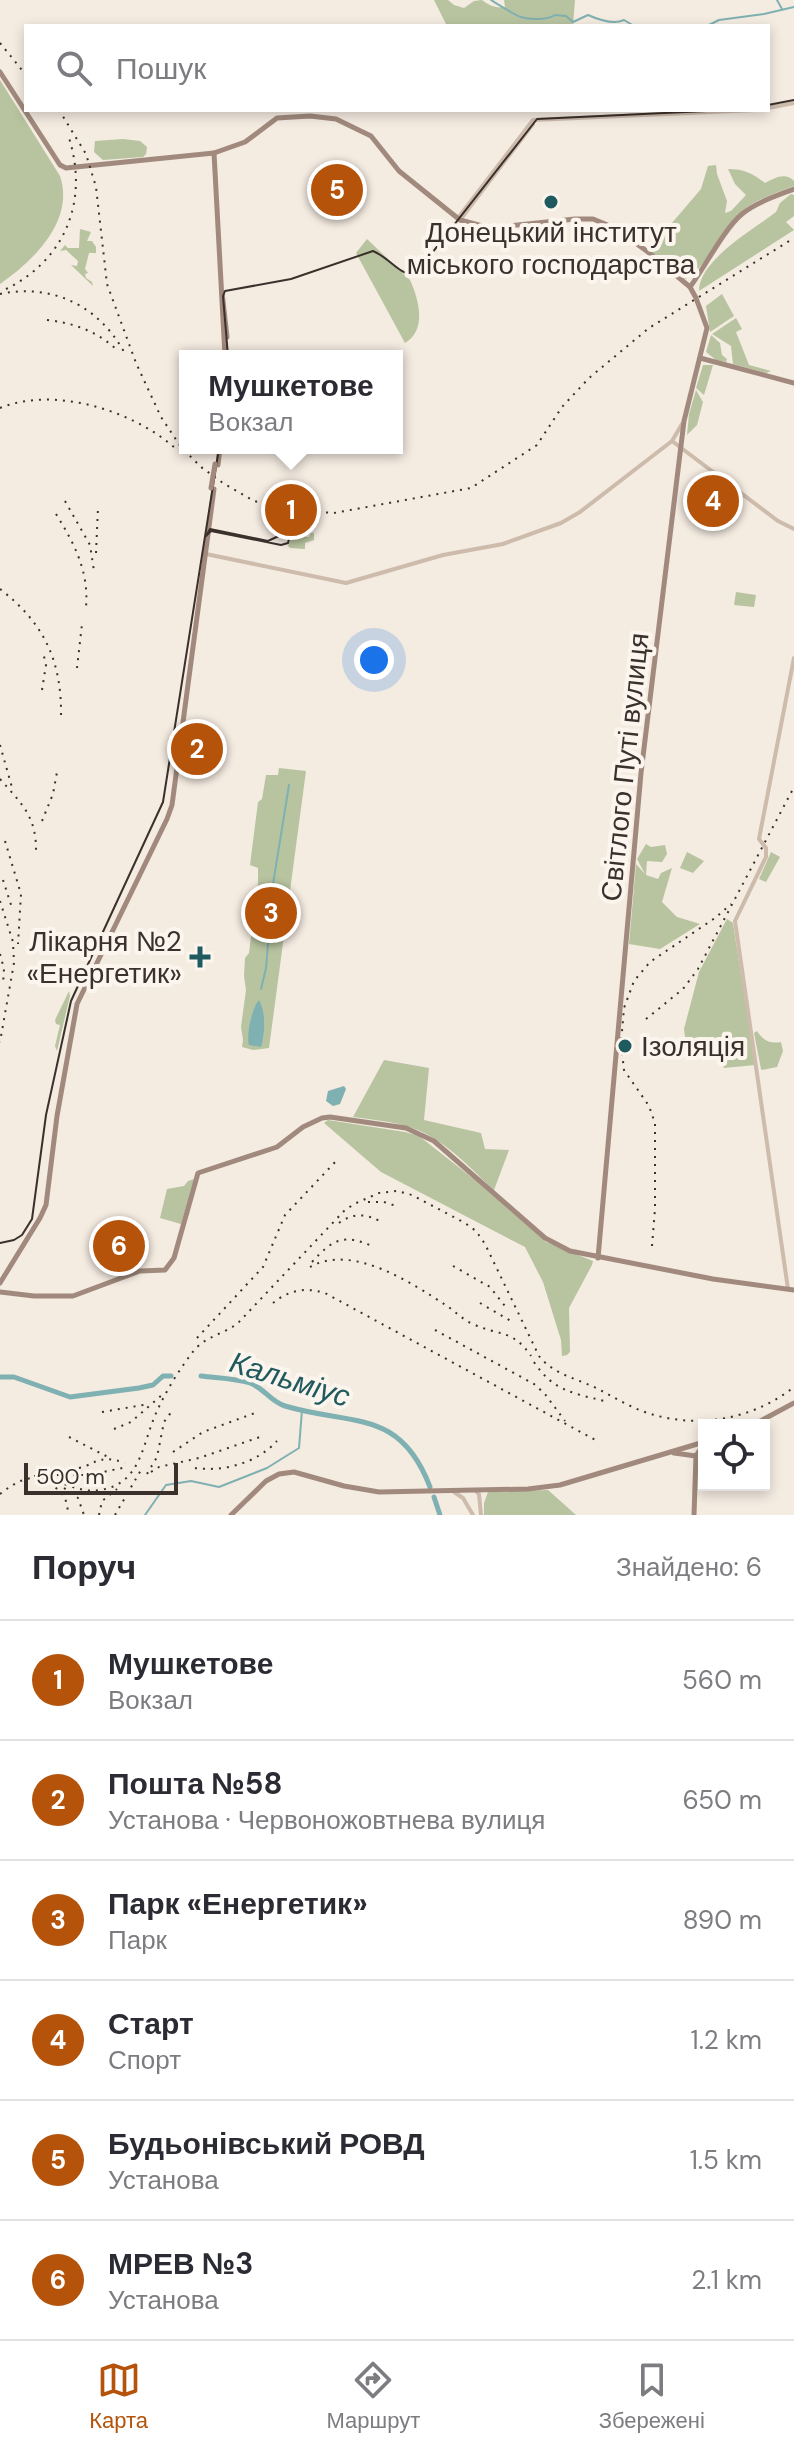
<!DOCTYPE html>
<html lang="uk">
<meta charset="utf-8">
<style>
body{margin:0;font-family:"DM Sans",sans-serif;background:#f2f2f3;color:#2b2b33}
.controls{position:absolute;right:24px;bottom:24px;display:grid;overflow:hidden;border-radius:0px;box-shadow:0 4px 12px #0003}
.controls button{width:72px;height:72px;display:grid;place-items:center;padding:0;border:0;border-bottom:2px solid #e1e1e2;background:#fff;color:#2b2b33;font:40px sans-serif}
.scale{position:absolute;left:24px;bottom:20px;width:154px;box-sizing:border-box;padding-left:8px;border:4px solid #3b302b;border-top:0;font-size:22px;line-height:28px;white-space:nowrap;color:#3b302b;-webkit-text-stroke:6px #fbf5ee;paint-order:stroke}
.you{position:absolute;left:374px;top:660px;width:28px;height:28px;margin:-20px;border:6px solid #fff;border-radius:50%;background:#1a73e8;box-shadow:0 0 0 12px #1a73e833}
.badge{display:grid;place-items:center;width:52px;height:52px;border-radius:50%;background:#b45309;color:#fff;font-size:26px;font-weight:700}
.pin{position:absolute;translate:-50% -50%;border:4px solid #fff;box-shadow:0 2px 8px #0006}
.popup{position:absolute;left:179px;top:350px;width:224px;height:104px;box-sizing:border-box;display:grid;place-content:center;border-radius:0px;background:#fff;filter:drop-shadow(0 2px 6px #0005);font-size:26px;white-space:nowrap;color:#7c7c81}
.popup b{font-size:30px;color:#2b2b33}
.popup::after{content:'';position:absolute;left:50%;top:100%;margin-left:-16px;border:16px solid transparent;border-top-color:#fff}
.list{margin:0;padding:0;list-style:none}
h2{display:flex;justify-content:space-between;align-items:center;height:104px;margin:0;padding:0 32px;font-size:34px}
h2 small{font-size:26px;font-weight:400;color:#7c7c81}
.list li{display:grid;grid-template-columns:52px 1fr auto;gap:24px;align-items:center;box-sizing:border-box;height:120px;padding:0 32px;border-top:2px solid #e1e1e2}
.list b{display:block;font-size:30px;white-space:nowrap}
.list p{margin:0;font-size:26px;white-space:nowrap;color:#7c7c81}
.list em{font-size:26px;font-style:normal;color:#7c7c81}
.icon{flex:none;width:44px;height:44px;fill:none;stroke:currentColor;stroke-width:2;stroke-linecap:round;stroke-linejoin:round}
.map{position:relative;flex:none;width:794px;height:1515px;overflow:hidden}
.search{position:absolute;background:#fff;box-shadow:0 4px 12px #0003;left:24px;right:24px;top:24px;height:88px;display:flex;align-items:center;gap:20px;box-sizing:border-box;padding:0 28px;border-radius:0px;color:#7c7c81;font-size:30px}
.sheet{height:824px;background:#fff}
nav{display:flex;justify-content:space-around;align-items:center;box-sizing:border-box;height:112px;border-top:2px solid #e1e1e2;background:#fff;font-size:22px;color:#7c7c81}
nav a{display:grid;justify-items:center;gap:4px}
nav .on{color:#b45309}
.map>svg:first-child{display:block}
.green{fill:#b8c4a0}
.water{fill:#7fb0b2}
.lines{fill:none;stroke-linecap:round;stroke-linejoin:round}
.stream{stroke:#7fb0b2;stroke-width:2}
.river{stroke:#7fb0b2;stroke-width:5}
.tertiary{stroke:#cdbbac;stroke-width:4}
.secondary{stroke:#a18a7d;stroke-width:5}
.tram{stroke:#3b302b;stroke-width:2}
.rail{stroke:#3b302b;stroke-width:2;stroke-dasharray:2 6;stroke-linecap:butt}
.secondary-bridge{stroke:#a18a7d;stroke-width:5}
.poi-dot{fill:#1f5a5e;stroke:#fbf5ee;stroke-width:3}
.labels{text-anchor:middle;dominant-baseline:central;stroke-width:8;stroke-linejoin:round;paint-order:stroke}
.poi-label{font-size:28px;fill:#3b302b;stroke:#fbf5ee}
.street-label{font-size:28px;fill:#3b302b;stroke:#fbf5ee}
.water-label{font-size:30px;font-style:italic;fill:#1f5a5e;stroke:#fbf5ee}
</style>
<div class="map">
<svg width="794" height="1515" viewBox="0 0 794 1515">
<rect width="100%" height="100%" fill="#f4ebe1"/>
<g class="green">
<path d="M 434,0 L 448,0 L 454,5 L 464,8 L 474,1 L 482,0 C 490,6 495,8 505,7 L 504,0 L 575,0 L 573,26 L 447,26 Z"/>
<path d="M 0,80 L 60,176 C 75,221 33,261 0,284 Z"/>
<path d="M 123,139 L 140,141 L 147,147 L 146,154 L 143,157 L 103,160 L 94,152 L 95,141 Z"/>
<path d="M 716,165 L 717,174 L 727,201 L 725,213 L 731,211 L 746,195 L 735,184 L 728,169 C 745,169 753,174 765,183 C 775,178 785,172 794,181 L 794,186 C 776,193 756,199 742,211 C 724,226 702,274 685,279 L 648,251 L 701,189 L 708,166 Z"/>
<path d="M 791,194 L 794,195 L 794,216 L 786,222 L 794,230 L 699,291 C 699,260 753,230 776,212 L 780,203 Z"/>
<path d="M 80,229 L 91,232 L 87,241 L 92,241 L 96,247 L 96,253 L 89,253 L 85,269 L 88,273 L 85,274 L 86,278 L 92,282 L 93,286 L 71,265 L 77,266 L 78,261 L 66,250 L 60,251 L 65,245 L 68,248 L 79,248 Z"/>
<path d="M 367,239 L 410,280 C 419,300 427,330 405,343 L 356,253 Z"/>
<path d="M 722,294 L 734,316 L 710,332 L 706,306 Z"/>
<path d="M 736,318 L 742,329 L 736,332 L 749,365 L 771,371 L 766,373 L 733,364 L 731,346 L 712,334 Z"/>
<path d="M 711,335 L 720,343 L 722,355 L 727,359 L 726,362 L 716,360 L 706,352 Z"/>
<path d="M 703,365 L 713,365 L 704,395 L 696,388 Z"/>
<path d="M 696,390 L 703,402 L 697,425 L 687,435 L 689,414 Z"/>
<path d="M 702,486 L 732,498 L 736,506 L 733,514 L 724,516 L 697,505 L 691,499 L 691,493 L 696,487 Z"/>
<path d="M 278,520 L 281,526 L 296,529 L 298,521 L 304,522 L 306,528 L 299,527 L 298,530 L 300,537 L 309,537 L 311,533 L 314,533 L 314,540 L 305,543 L 305,549 L 290,548 L 288,546 L 291,538 L 273,529 Z"/>
<path d="M 736,592 L 756,595 L 754,607 L 734,605 Z"/>
<path d="M 279,768 L 306,771 L 269,1048 L 253,1050 L 242,1047 L 243,1040 L 241,1027 L 246,990 L 244,976 L 245,958 L 249,953 L 258,882 L 258,868 L 250,865 L 258,802 L 262,799 L 266,775 L 278,775 Z"/>
<path d="M 646,844 L 651,847 L 665,845 L 667,854 L 662,862 L 647,861 L 646,875 L 658,879 L 661,873 L 672,868 L 662,902 L 677,917 L 700,924 L 660,949 L 629,944 L 636,864 L 645,874 L 637,859 Z"/>
<path d="M 687,852 L 704,861 L 693,873 L 680,868 Z"/>
<path d="M 771,852 L 780,857 L 766,882 L 759,879 Z"/>
<path d="M 727,919 L 733,923 L 755,1065 L 724,1068 L 720,1054 L 697,1040 L 688,1040 L 685,1037 L 684,1029 L 699,972 Z"/>
<path d="M 69,991 L 70,996 L 57,1051 L 55,1046 L 60,1025 L 56,1024 L 55,1020 Z"/>
<path d="M 757,1031 C 763,1040 769,1044 781,1042 L 783,1051 L 777,1067 L 762,1070 L 761,1069 L 754,1033 Z"/>
<path d="M 384,1060 L 429,1068 L 424,1120 L 481,1133 L 485,1149 L 509,1150 L 494,1190 C 472,1170 448,1143 420,1131 C 400,1122 375,1120 353,1117 Z"/>
<path d="M 328,1120 L 405,1132 L 419,1136 L 475,1180 L 546,1242 L 593,1261 L 592,1265 L 569,1308 L 570,1352 L 567,1355 L 562,1356 L 561,1340 L 543,1282 L 525,1247 L 381,1172 L 324,1123 Z"/>
<path d="M 194,1179 L 181,1224 L 160,1218 L 167,1189 L 184,1186 L 188,1181 Z"/>
<path d="M 548,1490 L 576,1515 L 484,1515 L 484,1503 L 488,1492 Z"/>
</g>
<g class="water">
<path d="M 259,1000 C 266,1012 265,1033 261,1047 L 249,1045 C 246,1034 252,1008 259,1000 Z"/>
<path d="M 344,1086 L 346,1089 L 340,1104 L 333,1106 L 326,1101 L 328,1091 Z"/>
</g>
<g class="lines">
<g class="stream">
<path d="M 491,0 C 496,3 518,17 521,17 C 530,20 547,20 555,15 L 566,16 L 573,22 L 588,15 C 597,19 614,25 624,20 L 634,26"/>
<path d="M 777,0 L 782,9"/>
<path d="M 707,26 L 719,20 L 764,14 L 794,7"/>
<path d="M 261,989 L 266,968 L 273,884 L 289,785"/>
<path d="M 145,1515 L 166,1485 L 191,1481 L 219,1487 L 267,1468 L 299,1448 L 302,1410"/>
</g>
<g class="river">
<path d="M 201,1376 C 217,1378 235,1378 250,1383 C 264,1388 271,1402 285,1406 C 352,1426 400,1408 430,1487"/>
<path d="M 0,1377 L 14,1377 L 70,1397 L 139,1388 L 153,1385 L 163,1376 L 171,1376"/>
<path d="M 434,1497 L 440,1515"/>
</g>
<g class="tertiary">
<path d="M 768,108 L 794,103"/>
<path d="M 458,218 L 533,120 L 756,110"/>
<path d="M 460,220 L 533,124"/>
<path d="M 672,441 L 778,521 L 794,529"/>
<path d="M 206,554 L 346,583 L 443,555 L 503,544 L 561,523 L 580,512 L 672,441 L 682,424"/>
<path d="M 788,1289 L 735,921 L 766,857 L 766,848 L 759,839 L 794,658"/>
<path d="M 476,1491 L 479,1494 L 481,1515"/>
<path d="M 454,1492 L 463,1498 L 473,1515"/>
</g>
<g class="secondary">
<path d="M 0,72 L 60,165 L 66,168 L 214,153 L 245,142 L 277,118 L 310,116 L 336,119 L 371,136 L 399,171 L 460,220 L 490,228 L 575,219 L 593,219 L 615,228 L 648,252 L 690,287 L 696,298 L 707,328 L 684,421 L 641,773 L 598,1258"/>
<path d="M 214,153 L 225,356"/>
<path d="M 690,287 C 705,267 724,229 742,214 C 757,202 776,196 794,189"/>
<path d="M 222,292 L 227,337"/>
<path d="M 700,358 L 794,383"/>
<path d="M 218,465 L 220,448"/>
<path d="M 0,1283 L 40,1218 L 46,1205 L 57,1116 L 77,1004 L 167,819 L 172,805 L 214,489"/>
<path d="M 0,1292 L 34,1296 L 73,1296 L 140,1271 L 165,1270 L 174,1258 L 198,1173 L 277,1147 L 303,1127 L 322,1118 L 330,1117 L 406,1128 L 434,1141 L 545,1238 L 570,1251 L 713,1279 L 794,1290"/>
<path d="M 753,1425 L 794,1403"/>
<path d="M 674,1453 L 696,1456"/>
<path d="M 231,1515 L 266,1481 L 279,1474 L 294,1472 L 344,1486 L 379,1492 L 528,1489 L 560,1485 L 704,1442"/>
<path d="M 694,1515 L 696,1456 L 704,1444"/>
</g>
<g class="tram">
<path d="M 768,105 L 794,100"/>
<path d="M 228,356 L 223,296 L 225,291 L 291,279 L 373,251 C 388,257 398,273 414,276 L 537,119 L 728,110"/>
<path d="M 210,529 L 268,541 L 283,534 L 287,535 L 289,539 L 288,543 L 281,545 L 211,531 L 206,536 Z"/>
<path d="M 0,1243 L 14,1240 L 22,1235 L 32,1219 L 46,1115 L 71,1001 L 163,802 L 219,448"/>
</g>
<g class="rail">
<path d="M 0,43 L 26,75"/>
<path d="M 59,110 L 86,154 L 96,187 L 107,284 L 136,363 L 161,417 L 181,447 L 201,467 L 223,483 L 254,501 L 291,510 L 334,513 L 471,488 L 537,445 L 562,407 L 589,378 L 649,328 L 794,238"/>
<path d="M 6,289 C 65,260 89,201 69,138"/>
<path d="M 0,294 C 52,283 99,306 124,352"/>
<path d="M 47,320 C 73,323 94,330 115,348"/>
<path d="M 0,408 C 54,386 132,410 175,448"/>
<path d="M 65,501 L 90,545 L 94,571"/>
<path d="M 56,514 C 74,543 89,571 86,607"/>
<path d="M 96,553 L 98,508"/>
<path d="M 0,589 C 44,623 62,661 61,717"/>
<path d="M 77,668 L 82,624"/>
<path d="M 42,690 L 46,665 L 43,652"/>
<path d="M 0,745 L 13,791"/>
<path d="M 0,779 C 22,804 37,817 36,853"/>
<path d="M 42,821 L 53,794 L 57,772"/>
<path d="M 5,841 L 21,894 L 18,944"/>
<path d="M 3,880 L 12,908"/>
<path d="M 0,901 L 13,942 L 14,963 L 0,1042"/>
<path d="M 0,954 L 4,969 L 3,984"/>
<path d="M 646,1019 L 683,989 L 698,969 L 794,787"/>
<path d="M 368,1202 L 384,1202 L 396,1206"/>
<path d="M 339,1223 C 354,1212 366,1214 382,1222"/>
<path d="M 652,1246 L 655,1209 L 655,1123 L 649,1106 L 624,1070 L 621,1043 L 624,1008 L 634,981 L 650,962 L 715,918 L 731,904"/>
<path d="M 312,1262 C 333,1239 344,1233 374,1247"/>
<path d="M 453,1266 L 490,1287 L 508,1310"/>
<path d="M 310,1267 C 352,1243 412,1283 447,1306 C 456,1312 463,1320 473,1324 C 498,1336 513,1329 531,1356"/>
<path d="M 273,1303 C 289,1290 305,1287 325,1293 L 599,1442"/>
<path d="M 480,1303 L 511,1321"/>
<path d="M 435,1330 L 534,1384 L 545,1394 L 565,1421"/>
<path d="M 197,1338 L 263,1267 L 285,1215 L 338,1159"/>
<path d="M 534,1362 C 553,1391 573,1393 604,1401"/>
<path d="M 102,1412 L 149,1404"/>
<path d="M 114,1429 L 131,1422 L 163,1394"/>
<path d="M 69,1437 L 108,1457"/>
<path d="M 173,1452 L 203,1432 L 255,1413"/>
<path d="M 195,1468 C 224,1472 257,1463 277,1441"/>
<path d="M 71,1469 C 95,1468 95,1452 125,1463"/>
<path d="M 151,1472 L 159,1467 L 199,1458 L 260,1437"/>
<path d="M 147,1474 L 157,1457 L 164,1422 L 172,1411"/>
<path d="M 57,1475 L 89,1475 L 127,1467"/>
<path d="M 34,1476 C 57,1477 76,1494 100,1490 C 142,1484 142,1443 157,1411 C 166,1391 179,1370 192,1353 C 204,1336 223,1335 238,1323 L 344,1211 L 354,1204 L 379,1193 L 397,1191 L 412,1195 L 465,1223 L 476,1231 L 485,1244 L 539,1356 C 551,1372 573,1378 592,1386 C 609,1394 624,1404 642,1411 C 693,1430 751,1421 794,1387"/>
<path d="M 50,1482 L 65,1497 L 69,1515"/>
<path d="M 64,1488 L 78,1498 L 84,1515"/>
<path d="M 0,1494 C 14,1483 26,1476 43,1478"/>
<path d="M 99,1515 L 102,1501 L 117,1489"/>
<path d="M 115,1515 L 141,1470"/>
</g>
<path class="secondary-bridge" d="M 211,488 L 215,464"/>
</g>
<g class="poi-dot">
<circle cx="551" cy="202" r="8"/>
<path d="M196 945h8v8h8v8h-8v8h-8v-8h-8v-8h8z"/>
<circle cx="625" cy="1046" r="8"/>
</g>
<g class="labels">
<g class="poi-label">
<text x="551" y="232">Донецький інститут<tspan x="551" dy="32">міського господарства</tspan></text>
<text x="182" y="941" text-anchor="end">Лікарня №2<tspan x="182" dy="32">«Енергетик»</tspan></text>
<text x="641" y="1046" text-anchor="start">Ізоляція</text>
</g>
<g class="street-label">
<text transform="translate(625 767) rotate(-84)">Світлого Путі вулиця</text>
</g>
<g class="water-label">
<text transform="translate(290 1379) rotate(17)">Кальміус</text>
</g>
</g>
</svg>
<div class="controls">
<button><svg class="icon" aria-label="locate" viewBox="0 0 24 24"><circle cx="12" cy="12" r="6"/><path d="M12 2v4M12 18v4M2 12h4M18 12h4"/></svg></button>
</div>
<div class="scale">500 m</div>
<div class="you"></div>
<div class="pin badge" style="left:291px;top:510px">1</div>
<div class="popup"><b>Мушкетове</b>Вокзал</div>
<div class="pin badge" style="left:197px;top:749px">2</div>
<div class="pin badge" style="left:271px;top:913px">3</div>
<div class="pin badge" style="left:713px;top:501px">4</div>
<div class="pin badge" style="left:337px;top:190px">5</div>
<div class="pin badge" style="left:119px;top:1246px">6</div>
<div class="search"><svg class="icon" aria-label="search" viewBox="0 0 24 24"><circle cx="10" cy="10" r="6"/><path d="M15 15l6 6"/></svg>Пошук</div>
</div>
<section class="sheet">
<h2>Поруч<small>Знайдено: 6</small></h2>
<ul class="list">
<li><span class="badge">1</span><div><b>Мушкетове</b><p>Вокзал</p></div><em>560 m</em></li>
<li><span class="badge">2</span><div><b>Пошта №58</b><p>Установа · Червоножовтнева вулиця</p></div><em>650 m</em></li>
<li><span class="badge">3</span><div><b>Парк «Енергетик»</b><p>Парк</p></div><em>890 m</em></li>
<li><span class="badge">4</span><div><b>Старт</b><p>Спорт</p></div><em>1.2 km</em></li>
<li><span class="badge">5</span><div><b>Будьонівський РОВД</b><p>Установа</p></div><em>1.5 km</em></li>
<li><span class="badge">6</span><div><b>МРЕВ №3</b><p>Установа</p></div><em>2.1 km</em></li>
</ul>
</section>
<nav>
<a class="on"><svg class="icon" aria-label="map" viewBox="0 0 24 24"><path d="M3 6l6-2 6 2 6-2v14l-6 2-6-2-6 2zM9 4v14M15 6v14"/></svg>Карта</a>
<a><svg class="icon" aria-label="directions" viewBox="0 0 24 24"><path d="M12 3l9 9-9 9-9-9zM9 14v-3h6M13 9l2 2-2 2"/></svg>Маршрут</a>
<a><svg class="icon" aria-label="saved" viewBox="0 0 24 24"><path d="M7 4h10v16l-5-4-5 4z"/></svg>Збережені</a>
</nav>
